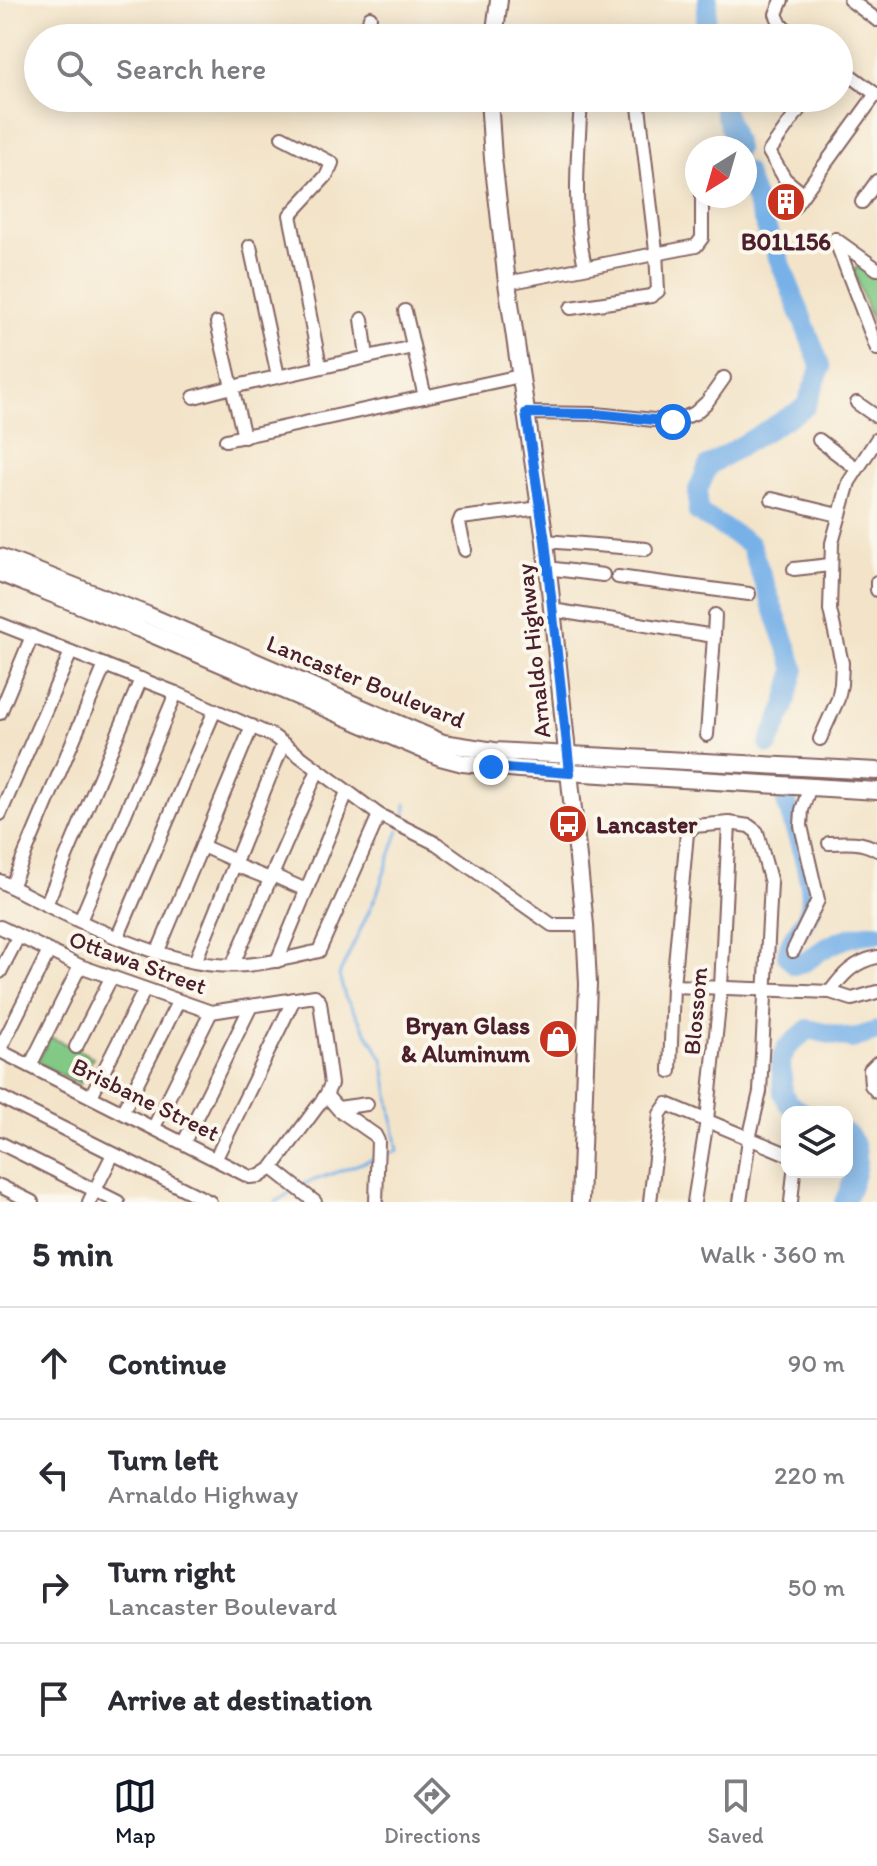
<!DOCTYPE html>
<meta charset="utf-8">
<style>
body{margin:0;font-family:Itim,sans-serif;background:#f2f2f3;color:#2b2b33}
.controls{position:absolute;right:24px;bottom:24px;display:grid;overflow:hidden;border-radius:16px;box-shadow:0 4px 20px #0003}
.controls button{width:72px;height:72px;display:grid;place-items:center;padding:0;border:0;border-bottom:2px solid #e1e1e2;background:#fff;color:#2b2b33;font:40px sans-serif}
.compass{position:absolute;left:685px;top:136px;width:72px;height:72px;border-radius:50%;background:#fff;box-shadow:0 4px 20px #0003;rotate:217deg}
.stop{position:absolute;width:24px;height:24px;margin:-18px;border:6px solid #1a73e8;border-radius:50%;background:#fff}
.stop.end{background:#1a73e8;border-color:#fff;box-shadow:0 2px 8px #0008}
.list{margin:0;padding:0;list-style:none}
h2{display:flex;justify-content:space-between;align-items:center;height:104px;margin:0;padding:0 32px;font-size:34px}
h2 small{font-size:26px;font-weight:400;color:#7c7c81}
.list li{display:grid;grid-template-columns:52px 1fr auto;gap:24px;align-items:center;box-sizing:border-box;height:112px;padding:0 32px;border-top:2px solid #e1e1e2}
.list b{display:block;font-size:30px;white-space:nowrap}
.list p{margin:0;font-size:26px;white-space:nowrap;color:#7c7c81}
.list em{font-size:26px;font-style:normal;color:#7c7c81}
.icon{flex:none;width:44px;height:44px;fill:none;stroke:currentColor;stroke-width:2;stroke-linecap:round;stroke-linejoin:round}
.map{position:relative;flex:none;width:877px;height:1202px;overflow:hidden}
.search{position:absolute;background:#fff;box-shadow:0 4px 20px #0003;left:24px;right:24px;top:24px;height:88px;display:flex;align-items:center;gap:20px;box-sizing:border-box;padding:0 28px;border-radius:44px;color:#7c7c81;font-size:30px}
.sheet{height:552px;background:#fff}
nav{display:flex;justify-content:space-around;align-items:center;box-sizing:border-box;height:112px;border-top:2px solid #e1e1e2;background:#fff;font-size:22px;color:#7c7c81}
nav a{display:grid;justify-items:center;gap:4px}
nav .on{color:#111827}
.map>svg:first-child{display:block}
.park{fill:#81c985;stroke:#667458;stroke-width:2}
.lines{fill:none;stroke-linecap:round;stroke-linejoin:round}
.stream{stroke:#77b1e8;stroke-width:3}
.river{stroke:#77b1e8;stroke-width:20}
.minor-casing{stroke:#856462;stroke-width:16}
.major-casing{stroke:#856462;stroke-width:20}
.minor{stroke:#fff;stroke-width:12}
.major{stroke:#fff;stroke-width:16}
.route{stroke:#1a73e8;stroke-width:10}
.labels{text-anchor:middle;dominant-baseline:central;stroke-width:8;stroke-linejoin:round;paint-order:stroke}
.poi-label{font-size:24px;font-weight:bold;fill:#4a1f2b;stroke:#fbf7ec}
.street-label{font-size:24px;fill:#4a1f2b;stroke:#fbf7ec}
</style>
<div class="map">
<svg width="877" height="1202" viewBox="0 0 877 1202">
<rect width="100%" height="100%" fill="#fbf7ec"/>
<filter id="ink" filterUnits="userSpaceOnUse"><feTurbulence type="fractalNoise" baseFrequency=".0125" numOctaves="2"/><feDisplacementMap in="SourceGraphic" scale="16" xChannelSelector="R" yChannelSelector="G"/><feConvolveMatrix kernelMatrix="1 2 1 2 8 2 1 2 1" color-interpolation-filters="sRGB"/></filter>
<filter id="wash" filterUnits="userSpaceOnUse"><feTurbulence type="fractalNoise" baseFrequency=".006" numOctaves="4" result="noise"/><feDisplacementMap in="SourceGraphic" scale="32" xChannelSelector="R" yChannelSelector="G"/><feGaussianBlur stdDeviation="1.8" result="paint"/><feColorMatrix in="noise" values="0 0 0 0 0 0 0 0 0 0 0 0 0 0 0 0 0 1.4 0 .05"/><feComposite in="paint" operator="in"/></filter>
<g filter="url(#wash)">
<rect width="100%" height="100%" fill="#f3e4c9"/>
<g class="park">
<path d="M 863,265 L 877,274 L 877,328 L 874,327 L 854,272 L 856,268 Z"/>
<path d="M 50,1037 L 93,1057 L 80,1084 L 37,1063 Z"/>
</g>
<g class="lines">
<g class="stream">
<path d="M 0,73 L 0,77"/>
<path d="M 402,823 L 406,814 L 406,804"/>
<path d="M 380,1157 L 398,1151 L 383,1059 L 345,997 L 339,975 L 377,894 L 399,830"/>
<path d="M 301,1185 L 373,1159"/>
<path d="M 276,1202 L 295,1189"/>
</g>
<g class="river">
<path d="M 708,0 L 706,20 L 709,38"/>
<path d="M 720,98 L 737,148"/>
<path d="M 745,172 C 769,238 797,302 821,368 L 805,407 L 708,466 L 698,490 L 698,512 L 750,544 L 795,669 L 784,710 L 769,744"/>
<path d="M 786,790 L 785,798 C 793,826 815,879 810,907 C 807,925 788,937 787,956 L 795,965 C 806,964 813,956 822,950 C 838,940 859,934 877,933"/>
<path d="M 803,1112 L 788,1103 L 783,1093 L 781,1062 L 786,1048 L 808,1029 L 852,1039 L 877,1031"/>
<path d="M 844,1202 C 854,1181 866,1152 847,1133"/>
</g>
</g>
</g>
<g filter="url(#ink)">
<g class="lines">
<defs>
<g id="minor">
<path d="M 782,0 L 776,14 L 781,25 L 799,38"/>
<path d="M 850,0 L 877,20"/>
<path d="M 365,38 L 370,17"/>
<path d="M 839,67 L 877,95"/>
<path d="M 282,137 L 332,163 L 327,175 L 290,215 L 320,366"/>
<path d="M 803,194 L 785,179 L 769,152 L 807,98"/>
<path d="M 862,202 L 877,181"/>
<path d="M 794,207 L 876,94"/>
<path d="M 835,239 L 877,349"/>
<path d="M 835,239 L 877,269"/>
<path d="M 250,246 L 278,376"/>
<path d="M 585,266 C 572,212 578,156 581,100 L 586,98"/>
<path d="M 507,283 L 696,246 L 702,238 L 702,196"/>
<path d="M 571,308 L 651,296 L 658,291 L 656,251 L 638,98"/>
<path d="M 405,311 L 425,397"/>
<path d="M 362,319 L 367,357"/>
<path d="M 194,397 L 232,387 L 217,323"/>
<path d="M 857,403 L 877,417"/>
<path d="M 526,413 L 596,414 L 673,422 L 695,413 L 707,402 L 724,378"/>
<path d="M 244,437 L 232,387 L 413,347"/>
<path d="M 226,440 L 520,376"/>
<path d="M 819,440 L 856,468"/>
<path d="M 772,499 L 838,515"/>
<path d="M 545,541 L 646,549"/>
<path d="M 465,550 L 459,523 L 461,518 L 540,508"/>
<path d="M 547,568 L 603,575"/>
<path d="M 794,569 L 830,565"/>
<path d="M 618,577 L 749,594"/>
<path d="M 877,582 L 877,590"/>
<path d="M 552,610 L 714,636 L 707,735"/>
<path d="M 0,624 L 176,693 L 273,736 L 379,815 L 437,844 L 552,925 L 585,925"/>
<path d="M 714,636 L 715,615"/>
<path d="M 0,713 L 32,636"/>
<path d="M 820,739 L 838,699 L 841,684 L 842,663 L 830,610 L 832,543 L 849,482 L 877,439"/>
<path d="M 0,814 L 71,652"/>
<path d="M 829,843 C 847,842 862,841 877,850"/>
<path d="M 202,846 L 236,861"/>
<path d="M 235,865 L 270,879"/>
<path d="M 272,875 L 306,890"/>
<path d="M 0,881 C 59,912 150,960 216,965 C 251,968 286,959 319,951 L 379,815"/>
<path d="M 11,887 L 105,665"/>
<path d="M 46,905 L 141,679"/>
<path d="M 80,921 L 176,693"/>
<path d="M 0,927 L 80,966 L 211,1012 L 315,996 L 320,1002 L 331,1084 L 326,1095 L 272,1168 L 260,1176 L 250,1177 L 0,1051"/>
<path d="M 118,936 L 215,710"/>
<path d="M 158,951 L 252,726"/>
<path d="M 793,951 L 818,900 L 801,826 L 802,810 L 810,786"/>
<path d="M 277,961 L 347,792"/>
<path d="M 195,962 L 283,744"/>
<path d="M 233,964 L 318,770"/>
<path d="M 0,972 L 18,937"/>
<path d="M 673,986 L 830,992 L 852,999 L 877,992"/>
<path d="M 830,992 C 843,974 854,962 877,957"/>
<path d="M 76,1047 L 111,978"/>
<path d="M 0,1049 L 48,953"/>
<path d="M 877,1063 L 870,1070 L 871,1085 L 877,1092"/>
<path d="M 30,1066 L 80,966"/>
<path d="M 670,1071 L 673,986 L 687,833 L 694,826 L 729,823 L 749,826 L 757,832 L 771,883 L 760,1092 L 749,1139 L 740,1202"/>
<path d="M 326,1095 L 339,1110 L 375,1135 L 378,1141 L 376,1202"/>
<path d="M 91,1096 L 144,991"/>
<path d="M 0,1097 L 210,1202"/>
<path d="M 338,1108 L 367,1104"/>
<path d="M 123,1111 L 178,1002"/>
<path d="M 154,1127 L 211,1012"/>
<path d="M 184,1142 L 251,1006"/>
<path d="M 0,1143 L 118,1202"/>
<path d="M 216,1158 L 294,999"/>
<path d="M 272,1168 L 315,1202"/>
<path d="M 0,1186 L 32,1202"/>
<path d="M 89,1202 L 113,1154"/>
<path d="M 650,1202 L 660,1114 L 667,1104 L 787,1154"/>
<path d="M 694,1202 L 707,1120 L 721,987 L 729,823"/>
<path d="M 791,1202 L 794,1172"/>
</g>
<g id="major">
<path d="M 494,38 L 499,0"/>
<path d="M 489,98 L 493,159 L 507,283 L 545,541 L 585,925 L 588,984 L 580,1202"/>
<path d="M 0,557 L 147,615 L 443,743 L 494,751 L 877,771"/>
<path d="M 0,573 L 140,629 L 440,757 L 463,763 L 519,769 L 877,791"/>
</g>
</defs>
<use href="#minor" class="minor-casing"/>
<use href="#major" class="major-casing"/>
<use href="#minor" class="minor"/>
<use href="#major" class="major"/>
</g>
</g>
<g class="lines" filter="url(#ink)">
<path class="route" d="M 491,767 L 570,773 L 545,541 L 526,413 L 596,414 L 673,422"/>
</g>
<defs>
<symbol id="building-disc" viewBox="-11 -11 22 22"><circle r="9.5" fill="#c8321e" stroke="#fbf7ec"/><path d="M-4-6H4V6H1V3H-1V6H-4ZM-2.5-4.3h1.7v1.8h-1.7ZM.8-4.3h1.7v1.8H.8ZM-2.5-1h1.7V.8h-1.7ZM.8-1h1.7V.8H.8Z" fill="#fff"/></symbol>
<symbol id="bus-disc" viewBox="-11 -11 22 22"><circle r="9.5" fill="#c8321e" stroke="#fbf7ec"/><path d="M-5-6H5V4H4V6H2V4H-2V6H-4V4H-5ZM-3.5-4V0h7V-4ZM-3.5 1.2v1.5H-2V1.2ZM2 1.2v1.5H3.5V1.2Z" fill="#fff"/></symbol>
<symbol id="shop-disc" viewBox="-11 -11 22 22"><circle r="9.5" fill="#c8321e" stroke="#fbf7ec"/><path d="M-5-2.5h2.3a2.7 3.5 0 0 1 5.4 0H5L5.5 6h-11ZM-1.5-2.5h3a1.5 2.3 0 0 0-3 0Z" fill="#fff"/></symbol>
</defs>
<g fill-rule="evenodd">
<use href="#building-disc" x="764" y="180" width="44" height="44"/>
<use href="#bus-disc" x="546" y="802" width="44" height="44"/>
<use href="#shop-disc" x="536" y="1017" width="44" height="44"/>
</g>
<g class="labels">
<g class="poi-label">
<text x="786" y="241">B01L156</text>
<text x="596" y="824" text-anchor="start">Lancaster</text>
<text x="530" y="1025" text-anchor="end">Bryan Glass<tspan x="530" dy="28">&amp; Aluminum</tspan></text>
</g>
<g class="street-label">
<text transform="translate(533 651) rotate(-96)">Arnaldo Highway</text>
<text transform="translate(366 681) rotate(22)">Lancaster Boulevard</text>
<text transform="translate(138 962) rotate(20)">Ottawa Street</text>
<text transform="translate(695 1011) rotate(-85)">Blossom</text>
<text transform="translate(146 1099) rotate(26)">Brisbane Street</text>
</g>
</g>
</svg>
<div class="controls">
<button><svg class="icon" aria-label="layers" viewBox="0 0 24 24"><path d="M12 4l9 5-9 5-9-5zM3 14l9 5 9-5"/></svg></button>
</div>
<svg class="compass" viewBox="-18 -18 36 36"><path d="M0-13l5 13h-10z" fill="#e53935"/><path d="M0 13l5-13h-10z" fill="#7c7c81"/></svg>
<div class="stop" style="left:673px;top:422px"></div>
<div class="stop end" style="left:491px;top:767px"></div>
<div class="search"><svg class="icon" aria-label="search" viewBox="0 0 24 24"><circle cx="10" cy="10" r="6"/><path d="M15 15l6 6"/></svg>Search here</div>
</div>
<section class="sheet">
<h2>5 min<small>Walk · 360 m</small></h2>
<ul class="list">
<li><svg class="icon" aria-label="ahead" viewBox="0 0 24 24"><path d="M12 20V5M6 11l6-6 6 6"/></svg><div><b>Continue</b></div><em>90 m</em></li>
<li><svg class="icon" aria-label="left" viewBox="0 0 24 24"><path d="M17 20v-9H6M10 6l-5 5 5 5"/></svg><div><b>Turn left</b><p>Arnaldo Highway</p></div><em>220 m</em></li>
<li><svg class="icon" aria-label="right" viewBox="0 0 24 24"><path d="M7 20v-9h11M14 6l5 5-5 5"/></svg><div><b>Turn right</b><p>Lancaster Boulevard</p></div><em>50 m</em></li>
<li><svg class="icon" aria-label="arrive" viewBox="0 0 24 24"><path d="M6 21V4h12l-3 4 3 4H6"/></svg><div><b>Arrive at destination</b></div></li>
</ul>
</section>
<nav>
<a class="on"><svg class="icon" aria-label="map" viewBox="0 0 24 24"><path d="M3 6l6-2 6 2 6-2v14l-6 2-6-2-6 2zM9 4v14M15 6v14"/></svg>Map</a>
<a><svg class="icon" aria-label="directions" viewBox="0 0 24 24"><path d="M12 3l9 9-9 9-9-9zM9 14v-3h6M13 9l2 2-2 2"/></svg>Directions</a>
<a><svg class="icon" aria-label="saved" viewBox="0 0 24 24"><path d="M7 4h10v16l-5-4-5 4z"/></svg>Saved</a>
</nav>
